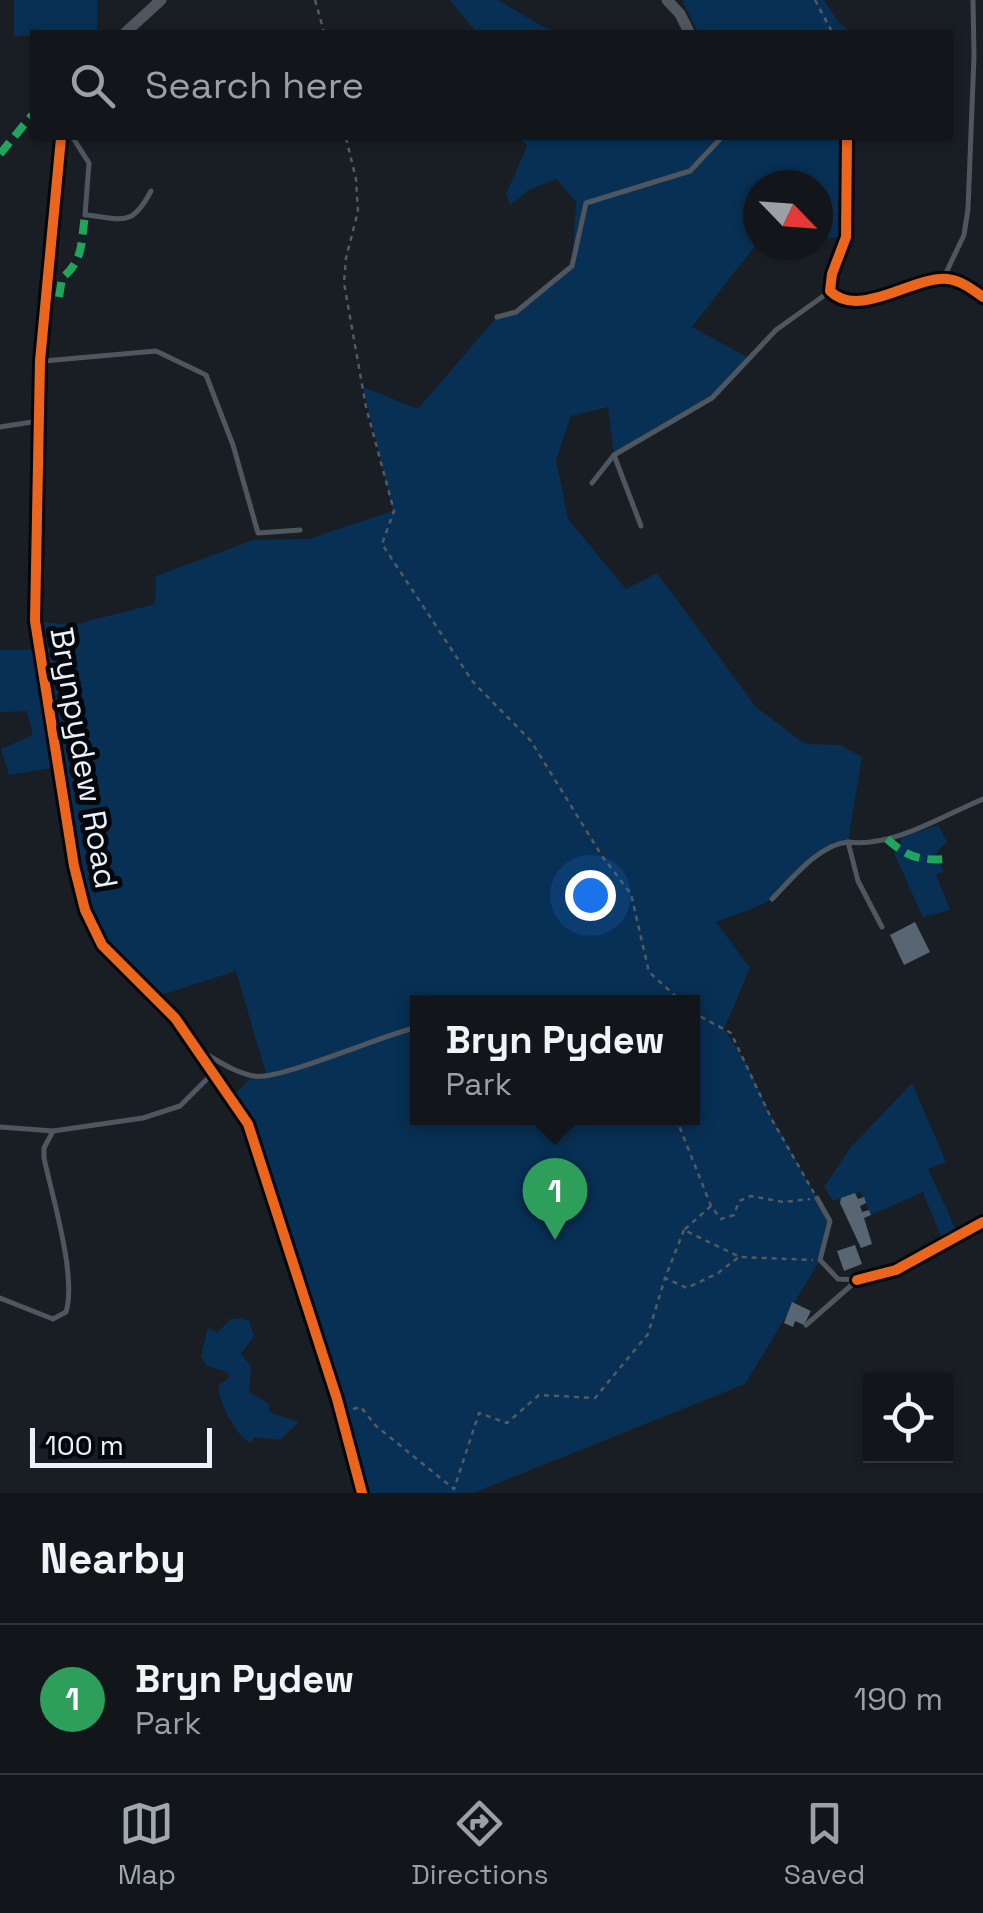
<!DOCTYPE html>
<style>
body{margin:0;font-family:"Space Grotesk",sans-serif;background:#1f2328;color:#f1f3f6}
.controls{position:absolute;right:30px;bottom:30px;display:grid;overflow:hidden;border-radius:0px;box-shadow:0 2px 8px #0004}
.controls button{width:90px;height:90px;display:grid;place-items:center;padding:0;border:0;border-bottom:2px solid #31353a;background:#12161b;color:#f1f3f6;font:50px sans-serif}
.compass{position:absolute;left:743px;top:170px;width:90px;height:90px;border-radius:50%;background:#12161b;box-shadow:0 2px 8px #0004;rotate:115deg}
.scale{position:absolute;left:30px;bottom:25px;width:182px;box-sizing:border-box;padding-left:10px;border:5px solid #eaf1fa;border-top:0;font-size:28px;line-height:35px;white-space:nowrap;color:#eaf1fa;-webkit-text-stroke:8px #04070c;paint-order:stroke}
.you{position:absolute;left:590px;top:895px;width:35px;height:35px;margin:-25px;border:8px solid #fff;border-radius:50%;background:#1a73e8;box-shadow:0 0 0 15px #1a73e833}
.badge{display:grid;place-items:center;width:65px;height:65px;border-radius:50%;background:#a0a7af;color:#fff;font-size:32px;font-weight:700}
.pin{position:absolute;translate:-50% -82px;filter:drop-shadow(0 2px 5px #0008)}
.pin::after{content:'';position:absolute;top:52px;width:35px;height:30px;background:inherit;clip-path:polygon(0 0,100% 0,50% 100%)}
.popup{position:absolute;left:410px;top:995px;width:290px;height:130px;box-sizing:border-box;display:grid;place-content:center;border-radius:0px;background:#12161b;filter:drop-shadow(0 2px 8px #0005);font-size:32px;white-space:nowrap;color:#9c9fa3}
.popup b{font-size:38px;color:#f1f3f6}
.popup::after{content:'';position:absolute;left:50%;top:100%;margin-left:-20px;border:20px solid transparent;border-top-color:#12161b}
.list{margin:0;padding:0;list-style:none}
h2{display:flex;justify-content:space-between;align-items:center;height:130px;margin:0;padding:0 40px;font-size:42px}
h2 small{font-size:32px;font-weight:400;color:#9c9fa3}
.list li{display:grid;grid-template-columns:65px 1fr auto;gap:30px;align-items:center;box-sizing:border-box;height:150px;padding:0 40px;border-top:2px solid #31353a}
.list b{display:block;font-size:38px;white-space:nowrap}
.list p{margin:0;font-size:32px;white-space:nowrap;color:#9c9fa3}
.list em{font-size:32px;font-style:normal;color:#9c9fa3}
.icon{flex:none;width:55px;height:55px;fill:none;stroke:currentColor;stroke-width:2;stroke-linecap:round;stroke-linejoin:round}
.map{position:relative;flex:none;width:983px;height:1493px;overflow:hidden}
.search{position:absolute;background:#12161b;box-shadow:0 2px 8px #0004;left:30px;right:30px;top:30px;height:110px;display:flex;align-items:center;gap:25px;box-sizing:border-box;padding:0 35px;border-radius:0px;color:#9c9fa3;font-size:38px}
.sheet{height:280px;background:#12161b}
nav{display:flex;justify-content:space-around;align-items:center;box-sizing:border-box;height:140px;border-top:2px solid #31353a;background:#12161b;font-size:28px;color:#9c9fa3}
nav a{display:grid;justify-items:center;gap:5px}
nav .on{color:#a0a7af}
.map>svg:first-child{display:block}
.green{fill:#083054;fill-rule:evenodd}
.building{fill:#586674}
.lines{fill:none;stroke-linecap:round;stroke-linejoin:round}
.path{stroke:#545a61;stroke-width:2.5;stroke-dasharray:5 5;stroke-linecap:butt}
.lane{stroke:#4f565e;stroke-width:5}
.street{stroke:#4f565e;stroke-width:11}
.quiet{stroke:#20a55d;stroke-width:8;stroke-dasharray:15 8;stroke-linecap:butt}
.cycleway-casing{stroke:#04070c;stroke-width:16}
.cycleway{stroke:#eb651d;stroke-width:10}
.labels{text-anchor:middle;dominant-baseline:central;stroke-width:10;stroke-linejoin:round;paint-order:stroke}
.street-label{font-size:32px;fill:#eaf1fa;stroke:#04070c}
</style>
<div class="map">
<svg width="983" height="1493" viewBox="0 0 983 1493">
<rect width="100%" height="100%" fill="#181e24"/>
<g class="green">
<path d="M 14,0 L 97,0 L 97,32 L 32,32 L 32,36 L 14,36 Z"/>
<path d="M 450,0 L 498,0 L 543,27 L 558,32 L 476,32 Z"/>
<path d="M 682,0 L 824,0 L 838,22 L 851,32 L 698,32 Z"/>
<path d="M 521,138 L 847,138 L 846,237 L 818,238 L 818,185 L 758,185 L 758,242 L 692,327 L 749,358 L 712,398 L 614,455 L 608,407 L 571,416 L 556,460 L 568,519 L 626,589 L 657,573 L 756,707 L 805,744 L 840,745 L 862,757 L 848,842 C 814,851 800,878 774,897 C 758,909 734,914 716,922 L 750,968 L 724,1029 L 747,1064 L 767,1108 L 830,1221 L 820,1260 L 745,1384 L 473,1493 L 362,1493 L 248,1124 L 232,1097 L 253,1076 L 267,1077 L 236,971 L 155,997 L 94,931 L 58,767 L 9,775 L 1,749 L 33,735 L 27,711 L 0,712 L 0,650 L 39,650 L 35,621 L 73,625 L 155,604 L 156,576 L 253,540 L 308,539 L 393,511 L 363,387 L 418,409 L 497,317 L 516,312 L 572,266 L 576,202 L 556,179 L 529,190 L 510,205 L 506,194 L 527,146 ZM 418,1002 L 692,1002 L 692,1118 L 418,1118 Z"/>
<path d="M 938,825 L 947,842 L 935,854 L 944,871 L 936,875 L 950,910 L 923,917 L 894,853 L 901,844 L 902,837 Z"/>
<path d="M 912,1083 L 946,1162 L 928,1169 L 957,1232 L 942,1239 L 923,1192 L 871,1215 L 861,1192 L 833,1201 L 824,1187 L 851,1147 Z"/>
<path d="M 241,1318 L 249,1321 L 254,1336 L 241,1354 L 251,1366 L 249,1392 L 269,1404 L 269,1412 L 299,1422 L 280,1440 L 255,1437 L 250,1443 C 236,1436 217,1400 219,1385 L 230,1377 L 227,1372 L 207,1366 L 201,1356 L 208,1328 L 218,1332 L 231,1319 Z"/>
</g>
<g class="building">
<path d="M 915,922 L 930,952 L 904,965 L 890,935 Z"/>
<path d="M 855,1193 L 858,1199 L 864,1197 L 866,1203 L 860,1206 L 862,1212 L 869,1210 L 871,1215 L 864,1218 L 872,1244 L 861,1248 L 840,1203 L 841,1198 Z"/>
<path d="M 855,1245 L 862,1264 L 844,1271 L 837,1251 Z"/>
<path d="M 792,1302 L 811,1311 L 804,1325 L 795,1321 L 793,1327 L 784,1323 Z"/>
</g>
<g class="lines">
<g class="path">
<path d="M 315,0 L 324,32"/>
<path d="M 815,0 L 832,32"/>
<path d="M 346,138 L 356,179 L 358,211 L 346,258 L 344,283 L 366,407 L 394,511 L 382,544 L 473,682 L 531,741 L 602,856 L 631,894 L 649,972 L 682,1002"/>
<path d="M 692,1012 L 731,1033 L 771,1118 L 814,1193"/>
<path d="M 676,1118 L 711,1206 L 721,1219 L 734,1215 L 739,1201 L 751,1196 L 783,1202 L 810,1199"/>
<path d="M 711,1206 L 684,1230 L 740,1257 L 813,1260"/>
<path d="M 684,1230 L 665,1278 L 687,1288 L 718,1273 L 739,1257"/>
<path d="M 353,1409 L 361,1407 L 376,1426 L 454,1489 L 479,1413 L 507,1423 L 539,1395 L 595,1398 L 648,1334 L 665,1278"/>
</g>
<g class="lane">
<path d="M 73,138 L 89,163 L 85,215 C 122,218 131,229 151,191"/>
<path d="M 944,277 L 964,235 L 968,209 L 974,56 L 973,0"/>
<path d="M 497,317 L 516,312 L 572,266 L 586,203 L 690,171 L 721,138"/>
<path d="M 44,361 L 156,351 L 206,375 L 233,445 L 258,533 L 300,530"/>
<path d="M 0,427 L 38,421"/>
<path d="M 614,455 L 641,526"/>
<path d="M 592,483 L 614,455 L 712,398 L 776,330 L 829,292"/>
<path d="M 772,899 C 792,879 818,845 848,842"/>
<path d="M 882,927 L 858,881 L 848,842 C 893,848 942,816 983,799"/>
<path d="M 204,1053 C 220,1062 236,1073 254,1076 C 278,1081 382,1035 418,1027"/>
<path d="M 0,1127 L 53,1131 L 143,1118 L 180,1106 L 211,1075"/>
<path d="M 817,1198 L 830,1221 L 820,1260 L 838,1279 L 857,1280"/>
<path d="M 0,1298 L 53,1319 L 66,1312 C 77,1276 52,1196 44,1158 L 44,1148 L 53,1131"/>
<path d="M 806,1325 L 855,1282"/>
</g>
<g class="street">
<path d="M 667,0 L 680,14 L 689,32"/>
<path d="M 126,32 L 161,0"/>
<path d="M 61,138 L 40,361 L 35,621 L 74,866 L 85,910 L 102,945 L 175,1018 L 248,1124 L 337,1399 L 362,1493"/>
<path d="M 847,138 L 846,237 L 832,274 L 830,291 C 859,320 913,276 947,279 C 960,280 972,289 983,297"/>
<path d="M 857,1280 L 896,1270 L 983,1222"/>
</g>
<g class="quiet">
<path d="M 0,154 L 32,115"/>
<path d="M 59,297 L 62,278 C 84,260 81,242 85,215"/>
<path d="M 887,839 C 907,857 920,861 947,859"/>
</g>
<defs>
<g id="cycleway">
<path d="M 61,138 L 40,361 L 35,621 L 74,866 L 85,910 L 102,945 L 175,1018 L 248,1124 L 337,1399 L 362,1493"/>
<path d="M 847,138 L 846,237 L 832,274 L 830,291 C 859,320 913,276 947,279 C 960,280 972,289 983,297"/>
<path d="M 857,1280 L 896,1270 L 983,1222"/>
</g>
</defs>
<use href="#cycleway" class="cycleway-casing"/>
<use href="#cycleway" class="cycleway"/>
</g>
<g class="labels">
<g class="street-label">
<text transform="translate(84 758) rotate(80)">Brynpydew Road</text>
</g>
</g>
</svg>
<div class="controls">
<button><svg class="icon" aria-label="locate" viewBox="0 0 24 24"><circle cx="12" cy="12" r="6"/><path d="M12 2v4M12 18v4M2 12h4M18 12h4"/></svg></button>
</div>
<svg class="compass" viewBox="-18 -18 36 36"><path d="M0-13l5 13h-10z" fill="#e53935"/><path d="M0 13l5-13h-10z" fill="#9c9fa3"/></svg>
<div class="scale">100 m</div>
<div class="you"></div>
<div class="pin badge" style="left:555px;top:1240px;background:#2e9e5b">1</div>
<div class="popup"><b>Bryn Pydew</b>Park</div>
<div class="search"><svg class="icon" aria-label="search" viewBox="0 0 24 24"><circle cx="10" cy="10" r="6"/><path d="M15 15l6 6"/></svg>Search here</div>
</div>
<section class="sheet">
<h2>Nearby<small></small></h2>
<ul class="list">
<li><span class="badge" style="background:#2e9e5b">1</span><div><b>Bryn Pydew</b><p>Park</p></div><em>190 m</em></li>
</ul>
</section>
<nav>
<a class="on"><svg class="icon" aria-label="map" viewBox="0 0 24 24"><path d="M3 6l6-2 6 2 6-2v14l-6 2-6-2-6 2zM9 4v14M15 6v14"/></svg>Map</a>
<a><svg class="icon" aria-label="directions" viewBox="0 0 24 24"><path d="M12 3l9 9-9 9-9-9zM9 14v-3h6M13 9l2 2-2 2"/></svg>Directions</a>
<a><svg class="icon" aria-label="saved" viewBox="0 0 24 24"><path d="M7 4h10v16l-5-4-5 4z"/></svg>Saved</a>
</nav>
